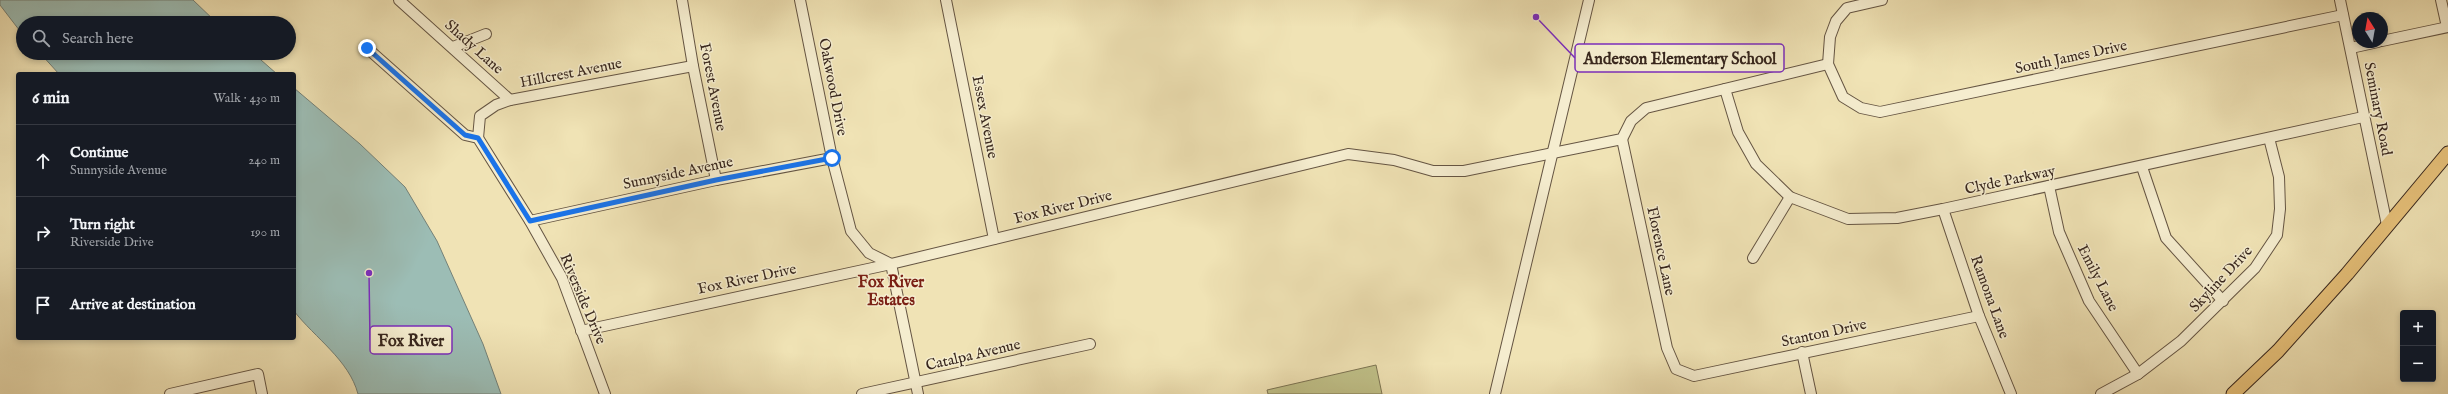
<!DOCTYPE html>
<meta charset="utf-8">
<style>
body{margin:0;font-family:"IM FELL English",serif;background:#20242c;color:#f1f3f6}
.controls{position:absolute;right:12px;bottom:12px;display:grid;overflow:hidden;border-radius:4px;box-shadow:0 2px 6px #0003}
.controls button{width:36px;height:36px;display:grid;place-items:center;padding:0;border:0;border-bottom:1px solid #363941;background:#171b24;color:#f1f3f6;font:20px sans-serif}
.compass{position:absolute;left:2352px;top:12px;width:36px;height:36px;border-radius:50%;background:#171b24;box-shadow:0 2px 6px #0003;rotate:349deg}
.stop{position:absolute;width:12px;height:12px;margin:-9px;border:3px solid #1a73e8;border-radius:50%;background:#fff}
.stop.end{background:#1a73e8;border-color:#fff;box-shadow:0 1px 4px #0008}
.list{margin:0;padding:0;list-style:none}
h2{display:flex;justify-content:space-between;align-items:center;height:52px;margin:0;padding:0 16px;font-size:17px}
h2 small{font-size:13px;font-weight:400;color:#9ea1a6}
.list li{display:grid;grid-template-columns:26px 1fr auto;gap:12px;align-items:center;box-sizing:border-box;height:72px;padding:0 16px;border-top:1px solid #363941}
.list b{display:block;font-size:15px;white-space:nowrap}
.list p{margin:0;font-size:13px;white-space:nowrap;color:#9ea1a6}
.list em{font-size:13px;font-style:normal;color:#9ea1a6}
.icon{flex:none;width:22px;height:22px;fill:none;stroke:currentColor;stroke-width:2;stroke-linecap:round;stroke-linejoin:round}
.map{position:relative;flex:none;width:2448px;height:394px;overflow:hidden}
.search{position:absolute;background:#171b24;box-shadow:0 2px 6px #0003;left:16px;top:16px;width:280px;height:44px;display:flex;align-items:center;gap:10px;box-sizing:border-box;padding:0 14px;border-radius:22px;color:#9ea1a6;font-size:15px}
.panel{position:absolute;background:#171b24;box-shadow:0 2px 6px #0003;left:16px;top:72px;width:280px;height:268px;border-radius:4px}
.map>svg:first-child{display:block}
.green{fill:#c0c189;stroke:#7c7453}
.water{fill:#9cbdb5;stroke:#748178}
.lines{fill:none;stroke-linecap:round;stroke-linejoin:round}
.minor-casing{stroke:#655543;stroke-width:12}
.major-casing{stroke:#37261d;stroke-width:15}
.minor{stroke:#f5edcf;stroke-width:10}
.major{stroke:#e8c27a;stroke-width:13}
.route{stroke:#1a73e8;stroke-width:5}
.labels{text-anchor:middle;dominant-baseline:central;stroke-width:3;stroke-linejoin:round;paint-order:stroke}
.street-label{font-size:15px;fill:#37261d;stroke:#f5edcf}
.neighbourhood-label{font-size:16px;font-weight:bold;fill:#7a1f14;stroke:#f5edcf}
.leader{fill:none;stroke:#7b2cbf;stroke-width:1.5}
.callout-dot{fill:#7b2cbf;stroke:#f5edcf;stroke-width:1.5}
.callout{fill:#f5edcf;stroke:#7b2cbf;stroke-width:1.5}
.callout-label{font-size:16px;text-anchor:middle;font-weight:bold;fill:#37261d}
</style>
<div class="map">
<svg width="2448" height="394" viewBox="0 0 2448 394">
<rect width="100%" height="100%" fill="#f0e3b5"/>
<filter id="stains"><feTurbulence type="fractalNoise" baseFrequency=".005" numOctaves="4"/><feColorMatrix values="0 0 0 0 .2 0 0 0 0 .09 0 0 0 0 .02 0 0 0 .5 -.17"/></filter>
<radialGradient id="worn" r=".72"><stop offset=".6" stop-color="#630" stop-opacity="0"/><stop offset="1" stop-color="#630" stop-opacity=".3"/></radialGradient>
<path class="green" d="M 1376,365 L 1382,394 L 1268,394 L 1267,390 Z"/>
<g class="water">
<path d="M 0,0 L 193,0 L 217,23 L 23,23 L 23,35 L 0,5 Z"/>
<path d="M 40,53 L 253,53 L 277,74 L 59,74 Z"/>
<path d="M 294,88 L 360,144 L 405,187 L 437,241 L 483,344 L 501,394 L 358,394 C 349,360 315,338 294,311 Z"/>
</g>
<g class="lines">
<defs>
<g id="minor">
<path d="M 399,0 L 510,100"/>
<path d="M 682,0 L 693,66 L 716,180"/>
<path d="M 800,0 L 832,158 L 851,231 L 869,253 L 891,264 L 918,394"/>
<path d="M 946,0 L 994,239"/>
<path d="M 1882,0 L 1847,8 L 1836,21 L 1830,37 L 1828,64 L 1843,97 L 1861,108 L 1880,112 L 2343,15"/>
<path d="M 2340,0 L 2387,225"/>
<path d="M 2441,0 L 2447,27"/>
<path d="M 2382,41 L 2448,27"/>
<path d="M 453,47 L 486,34"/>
<path d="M 367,48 L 465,135 L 478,138 L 530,221 L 562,278 L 605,394"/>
<path d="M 2351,48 L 2378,42"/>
<path d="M 1725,89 L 1738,132 L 1756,164 L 1790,197 L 1848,219 L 1897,218 L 1943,209 L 2363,117"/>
<path d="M 478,138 L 480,116 L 496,105 L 510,100 L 693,66"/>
<path d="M 1622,139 L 1667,348 L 1676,369 L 1694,376 L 1979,316"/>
<path d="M 2142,167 L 2166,238 L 2223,301"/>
<path d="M 2049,186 L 2059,232 L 2089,301 L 2138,374"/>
<path d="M 1943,209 L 1979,316 L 2011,394"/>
<path d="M 530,221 L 716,180 L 832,158"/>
<path d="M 1753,258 L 1790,197"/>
<path d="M 581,331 L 891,264 L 1348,154 L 1394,160 L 1433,171 L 1464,171 L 1622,139 L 1631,121 L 1646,108 L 1828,64"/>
<path d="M 1802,352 L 1811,394"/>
<path d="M 170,394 L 258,374 L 262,394"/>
<path d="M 862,394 L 1090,344"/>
<path d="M 1495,394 L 1589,0"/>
<path d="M 2101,394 L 2138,374 L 2181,341 L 2255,268 L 2277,235 L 2280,209 L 2279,177 L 2269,138"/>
</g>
<path id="major" d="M 2233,394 L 2278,351 L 2347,274 L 2448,153"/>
</defs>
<use href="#minor" class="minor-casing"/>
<use href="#major" class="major-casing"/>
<use href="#minor" class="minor"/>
<use href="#major" class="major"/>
</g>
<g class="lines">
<path class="route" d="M 367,48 L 465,135 L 478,138 L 530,221 L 716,180 L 832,158"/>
</g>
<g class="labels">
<g class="street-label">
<text transform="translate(474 47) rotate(42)">Shady Lane</text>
<text transform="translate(2071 57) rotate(-12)">South James Drive</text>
<text transform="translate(571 73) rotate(-11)">Hillcrest Avenue</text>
<text transform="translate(713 87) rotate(79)">Forest Avenue</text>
<text transform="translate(833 87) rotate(79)">Oakwood Drive</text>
<text transform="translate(2378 109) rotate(79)">Seminary Road</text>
<text transform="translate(985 117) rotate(79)">Essex Avenue</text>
<text transform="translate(678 173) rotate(-12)">Sunnyside Avenue</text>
<text transform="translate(2010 180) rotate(-12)">Clyde Parkway</text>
<text transform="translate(1063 207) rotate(-14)">Fox River Drive</text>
<text transform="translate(1661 251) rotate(78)">Florence Lane</text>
<text transform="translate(2098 278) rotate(63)">Emily Lane</text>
<text transform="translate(747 279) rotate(-12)">Fox River Drive</text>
<text transform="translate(2221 279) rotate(-47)">Skyline Drive</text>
<text transform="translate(1990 297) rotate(70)">Ramona Lane</text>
<text transform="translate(583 299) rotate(67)">Riverside Drive</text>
<text transform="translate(1824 333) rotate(-12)">Stanton Drive</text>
<text transform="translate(973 355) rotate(-13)">Catalpa Avenue</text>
</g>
<g class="neighbourhood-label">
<text x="891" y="283">Fox River<tspan x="891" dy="18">Estates</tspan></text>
</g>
</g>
<path class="leader" d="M1536 17L1575 58M369 273L370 340"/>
<g class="callout-dot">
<circle cx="1536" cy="17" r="4"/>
<circle cx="369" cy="273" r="4"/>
</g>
<g class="callout">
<rect x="1575" y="44" width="209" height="28" rx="4"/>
<rect x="370" y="326" width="82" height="28" rx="4"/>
</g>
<g class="callout-label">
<text x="1680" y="64">Anderson Elementary School</text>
<text x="411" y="346">Fox River</text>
</g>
<rect width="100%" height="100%" filter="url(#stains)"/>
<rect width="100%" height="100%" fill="url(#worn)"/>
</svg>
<div class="controls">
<button>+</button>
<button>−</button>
</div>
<svg class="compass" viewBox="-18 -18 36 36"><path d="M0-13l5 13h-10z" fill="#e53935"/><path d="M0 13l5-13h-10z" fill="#9ea1a6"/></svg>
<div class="stop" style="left:832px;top:158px"></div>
<div class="stop end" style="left:367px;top:48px"></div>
<div class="search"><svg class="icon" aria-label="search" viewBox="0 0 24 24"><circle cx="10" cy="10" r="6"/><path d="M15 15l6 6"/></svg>Search here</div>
<section class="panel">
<h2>6 min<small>Walk · 430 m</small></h2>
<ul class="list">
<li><svg class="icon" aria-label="ahead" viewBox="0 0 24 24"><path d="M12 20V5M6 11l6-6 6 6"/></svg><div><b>Continue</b><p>Sunnyside Avenue</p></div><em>240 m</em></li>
<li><svg class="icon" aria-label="right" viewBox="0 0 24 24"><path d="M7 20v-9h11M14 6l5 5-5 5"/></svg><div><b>Turn right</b><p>Riverside Drive</p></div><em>190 m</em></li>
<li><svg class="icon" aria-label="arrive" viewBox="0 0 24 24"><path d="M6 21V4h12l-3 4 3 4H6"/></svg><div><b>Arrive at destination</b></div></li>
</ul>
</section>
</div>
